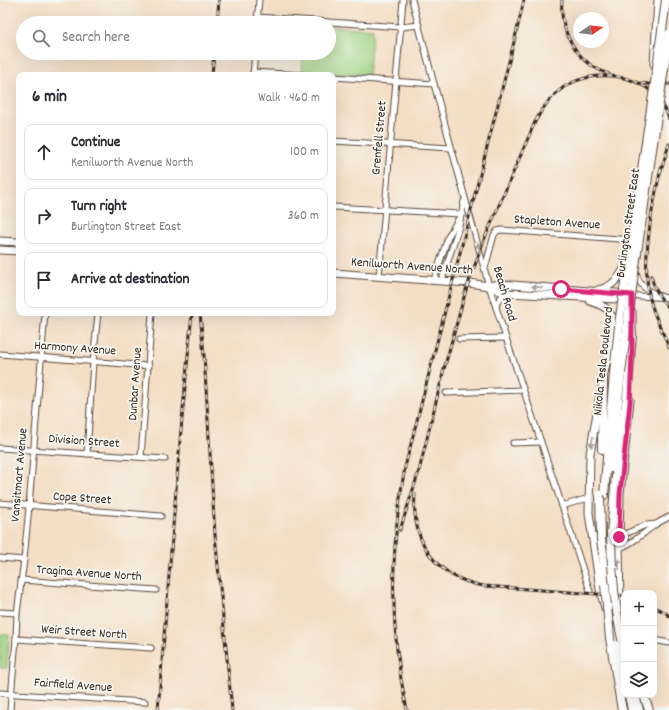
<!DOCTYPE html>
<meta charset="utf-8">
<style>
body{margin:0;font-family:Dekko,sans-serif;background:#f2f2f3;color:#2b2b33}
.controls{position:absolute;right:12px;bottom:12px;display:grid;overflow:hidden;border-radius:8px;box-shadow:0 4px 16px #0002}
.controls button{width:36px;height:36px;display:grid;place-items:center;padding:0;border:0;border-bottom:1px solid #e1e1e2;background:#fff;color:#2b2b33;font:20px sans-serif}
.compass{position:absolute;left:573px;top:12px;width:36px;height:36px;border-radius:50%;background:#fff;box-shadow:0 4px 16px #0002;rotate:77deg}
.stop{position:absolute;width:12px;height:12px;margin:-9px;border:3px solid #db2777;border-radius:50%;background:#fff}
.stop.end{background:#db2777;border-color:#fff;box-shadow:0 1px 4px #0008}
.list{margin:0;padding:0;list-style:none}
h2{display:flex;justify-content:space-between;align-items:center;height:52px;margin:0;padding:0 16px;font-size:17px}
h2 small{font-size:13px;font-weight:400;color:#7c7c81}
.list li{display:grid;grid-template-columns:26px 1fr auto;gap:12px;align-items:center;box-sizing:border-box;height:56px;margin:0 8px 8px;padding:0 8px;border:1px solid #e1e1e2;border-radius:8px}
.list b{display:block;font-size:15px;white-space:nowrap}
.list p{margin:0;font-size:13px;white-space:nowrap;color:#7c7c81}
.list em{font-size:13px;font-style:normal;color:#7c7c81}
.icon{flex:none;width:22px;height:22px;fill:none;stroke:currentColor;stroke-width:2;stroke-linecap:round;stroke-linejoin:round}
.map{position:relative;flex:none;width:669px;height:710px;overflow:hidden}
.search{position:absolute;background:#fff;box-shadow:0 4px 16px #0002;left:16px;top:16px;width:320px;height:44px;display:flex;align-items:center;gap:10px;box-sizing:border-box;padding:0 14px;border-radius:22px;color:#7c7c81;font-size:15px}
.panel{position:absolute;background:#fff;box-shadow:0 4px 16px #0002;left:16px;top:72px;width:320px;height:244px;border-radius:8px}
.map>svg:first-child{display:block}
.green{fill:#9fd281;stroke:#6d7e50}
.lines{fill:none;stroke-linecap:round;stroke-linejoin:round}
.minor-casing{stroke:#574537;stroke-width:7}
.major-casing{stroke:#574537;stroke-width:9}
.highway-casing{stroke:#574537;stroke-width:10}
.minor{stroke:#fff;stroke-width:5}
.major{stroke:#fff;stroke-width:7}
.highway{stroke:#fff;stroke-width:8}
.rail-casing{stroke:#3b2a1e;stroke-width:3}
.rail{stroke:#f6f6f2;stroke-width:1.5;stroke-dasharray:4.5;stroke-linecap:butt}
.highway-bridge-casing{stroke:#574537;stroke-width:10;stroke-linecap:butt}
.highway-bridge{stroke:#fff;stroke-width:8}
.oneway{fill:#a79f9a}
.route{stroke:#db2777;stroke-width:5}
.labels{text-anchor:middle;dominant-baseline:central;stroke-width:3.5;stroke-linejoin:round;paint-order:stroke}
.street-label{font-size:13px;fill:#3b2a1e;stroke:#f6f6f2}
</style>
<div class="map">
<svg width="669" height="710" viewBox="0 0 669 710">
<rect width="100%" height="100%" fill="#f6f6f2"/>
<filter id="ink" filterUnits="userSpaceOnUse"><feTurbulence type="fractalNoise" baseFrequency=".025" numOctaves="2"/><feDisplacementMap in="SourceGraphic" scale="8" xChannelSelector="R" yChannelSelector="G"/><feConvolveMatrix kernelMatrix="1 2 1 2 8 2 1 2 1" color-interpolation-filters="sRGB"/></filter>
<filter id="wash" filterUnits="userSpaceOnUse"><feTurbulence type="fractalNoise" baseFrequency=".012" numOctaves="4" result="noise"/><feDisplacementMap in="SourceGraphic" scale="16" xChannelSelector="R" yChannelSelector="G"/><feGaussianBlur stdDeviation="0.9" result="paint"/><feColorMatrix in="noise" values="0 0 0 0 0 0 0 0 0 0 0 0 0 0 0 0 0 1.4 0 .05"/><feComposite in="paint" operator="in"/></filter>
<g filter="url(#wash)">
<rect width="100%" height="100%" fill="#f4dec4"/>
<g class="green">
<path d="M 329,26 L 373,29 L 368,76 L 302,71 L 303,53 L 329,53 Z"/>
<path d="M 0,634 L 9,635 L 7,668 L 0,668 Z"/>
</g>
</g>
<g filter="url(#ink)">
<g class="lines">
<defs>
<g id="minor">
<path d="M 412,0 L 434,84 L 489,286 L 506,338 L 541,442 L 590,591"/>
<path d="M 258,17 L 401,27 L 419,25"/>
<path d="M 257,23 L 259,0"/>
<path d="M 253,72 L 302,75"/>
<path d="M 253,75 L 255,53"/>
<path d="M 333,77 L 434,84"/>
<path d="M 333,141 L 451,148"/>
<path d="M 333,207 L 461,214"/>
<path d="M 485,268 L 494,235 L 497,231 L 502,230 L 632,240"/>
<path d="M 636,272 C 639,287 649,292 663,297"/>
<path d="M 379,277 L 403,0"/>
<path d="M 434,280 L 448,237 L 460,216"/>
<path d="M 442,280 L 459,226 L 464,201"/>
<path d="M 632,295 L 639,296 L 669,298"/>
<path d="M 496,307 C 497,300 501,296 508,293"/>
<path d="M 459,339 L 506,338"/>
<path d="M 0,354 L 149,366"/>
<path d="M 446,393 L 523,390"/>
<path d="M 513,443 L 541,442"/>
<path d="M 0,448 L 165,459"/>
<path d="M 87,454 L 93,362 L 98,313"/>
<path d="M 141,457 L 152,313"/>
<path d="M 0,503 L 161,516"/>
<path d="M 562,506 L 589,498"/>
<path d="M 599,543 L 613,539 L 646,525 L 656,524"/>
<path d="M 617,549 C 632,545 645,531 658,523 C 661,521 665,519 669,517"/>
<path d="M 0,558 L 24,560"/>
<path d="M 21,580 L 156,590"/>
<path d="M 0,612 L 17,613"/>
<path d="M 16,639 L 151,648"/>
<path d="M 654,640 L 669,643"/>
<path d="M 0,693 L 145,702"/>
<path d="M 10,710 L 16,639 L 17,613 L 24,560 L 29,506 L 45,313"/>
</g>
<g id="major">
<path d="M 654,64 L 658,0"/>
<path d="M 0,241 L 19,242"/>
<path d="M 0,250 L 19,251"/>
<path d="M 333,273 L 469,283 L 489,286 L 500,291 L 509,293 L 616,299 L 628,299"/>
<path d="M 489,286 L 500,284 L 628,294"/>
<path d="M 598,290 C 613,287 620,277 626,265"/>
<path d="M 590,301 C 605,306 612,309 613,326"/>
<path d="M 632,312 L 632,339"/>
<path d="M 602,381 L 617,317"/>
<path d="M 600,395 L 590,454 L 589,513 L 600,589 L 605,608"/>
<path d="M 620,617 L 619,537 L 620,494 L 630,400"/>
<path d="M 611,626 L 619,650"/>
</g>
<g id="highway">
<path d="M 602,449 L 603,376"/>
<path d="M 612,468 L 614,438 L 621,373"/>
<path d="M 604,495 L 614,373"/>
<path d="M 611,534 L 617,464 L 627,397 L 632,334"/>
<path d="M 603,554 L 605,585"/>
<path d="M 629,695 L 632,710"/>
<path d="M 635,695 L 639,710"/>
<path d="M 644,695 L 649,710"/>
</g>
</defs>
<use href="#minor" class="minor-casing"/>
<use href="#major" class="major-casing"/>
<use href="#highway" class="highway-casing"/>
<use href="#minor" class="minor"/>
<use href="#major" class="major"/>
<use href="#highway" class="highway"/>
<defs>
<g id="rail">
<path d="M 562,0 C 559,32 578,64 609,74"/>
<path d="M 217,23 L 219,0"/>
<path d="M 212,75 L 214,53"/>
<path d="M 641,83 L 655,85 L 669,84"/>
<path d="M 661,169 C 657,185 654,201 651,217 C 647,246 643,277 652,306 C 656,320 664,334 669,348"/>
<path d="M 660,174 L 669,144"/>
<path d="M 651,276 C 654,289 660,299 669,308"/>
<path d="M 200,313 L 204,355 L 215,535 L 232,710"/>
<path d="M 415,494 C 411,542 436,578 484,586 L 611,595 L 624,596"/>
<path d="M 400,530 L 419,471 L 444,369 L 466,290 L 484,240 L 535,122 C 542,108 551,96 564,87 C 599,65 657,75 669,119"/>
<path d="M 654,607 L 666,613 L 669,616"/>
<path d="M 158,710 L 180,441 L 192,313"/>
<path d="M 407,710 C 389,630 390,548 405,467 L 515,38 L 524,0"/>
</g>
</defs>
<use href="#rail" class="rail-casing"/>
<use href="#rail" class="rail"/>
<defs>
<g id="highway-bridge">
<path d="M 614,373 L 620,317 L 656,75 L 666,0"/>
<path d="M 621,373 L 634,273 L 669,34"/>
<path d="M 600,495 L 601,539 L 603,554"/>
<path d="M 611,534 C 611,574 615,610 624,649"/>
<path d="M 605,585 L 610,638 L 622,710"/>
<path d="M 616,645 L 624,677"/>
</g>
</defs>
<use href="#highway-bridge" class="highway-bridge-casing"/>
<use href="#highway-bridge" class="highway-bridge"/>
</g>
<defs><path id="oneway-solid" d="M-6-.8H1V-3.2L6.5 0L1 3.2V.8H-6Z"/></defs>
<g class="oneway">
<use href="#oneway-solid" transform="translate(479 248) rotate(-106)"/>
<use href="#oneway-solid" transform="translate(537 287) rotate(-175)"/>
<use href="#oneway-solid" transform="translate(592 442) rotate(99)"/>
<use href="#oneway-solid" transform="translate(619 564) rotate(-91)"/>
</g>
</g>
<g class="lines" filter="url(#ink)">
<path class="route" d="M 561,289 L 632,295 L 632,353 L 630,403 L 620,494 L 619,537"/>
</g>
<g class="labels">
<g class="street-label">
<text transform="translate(380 138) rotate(-85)">Grenfell Street</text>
<text transform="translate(557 223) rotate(4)">Stapleton Avenue</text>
<text transform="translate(629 223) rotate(-82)">Burlington Street East</text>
<text transform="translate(412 267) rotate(4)">Kenilworth Avenue North</text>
<text transform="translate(504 294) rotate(74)">Beach Road</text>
<text transform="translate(75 349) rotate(4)">Harmony Avenue</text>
<text transform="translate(604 361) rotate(-84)">Nikola Tesla Boulevard</text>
<text transform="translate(136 384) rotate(-86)">Dunbar Avenue</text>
<text transform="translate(84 442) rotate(4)">Division Street</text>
<text transform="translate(20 475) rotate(-85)">Vansitmart Avenue</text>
<text transform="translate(82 499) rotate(4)">Cope Street</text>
<text transform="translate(89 574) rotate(4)">Tragina Avenue North</text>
<text transform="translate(84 633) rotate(4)">Weir Street North</text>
<text transform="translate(73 686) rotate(4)">Fairfield Avenue</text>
</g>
</g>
</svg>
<div class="controls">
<button>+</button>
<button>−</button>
<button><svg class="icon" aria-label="layers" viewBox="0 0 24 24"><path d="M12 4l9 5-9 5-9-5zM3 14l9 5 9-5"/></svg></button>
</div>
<svg class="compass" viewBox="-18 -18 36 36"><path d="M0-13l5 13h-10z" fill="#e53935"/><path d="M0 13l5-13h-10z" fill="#7c7c81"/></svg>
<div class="stop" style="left:561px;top:289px"></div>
<div class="stop end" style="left:619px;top:537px"></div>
<div class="search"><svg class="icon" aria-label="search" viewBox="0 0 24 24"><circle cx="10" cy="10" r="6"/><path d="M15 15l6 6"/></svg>Search here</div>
<section class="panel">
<h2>6 min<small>Walk · 460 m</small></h2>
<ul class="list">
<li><svg class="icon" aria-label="ahead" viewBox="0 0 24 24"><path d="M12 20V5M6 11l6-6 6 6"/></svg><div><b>Continue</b><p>Kenilworth Avenue North</p></div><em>100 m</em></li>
<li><svg class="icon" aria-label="right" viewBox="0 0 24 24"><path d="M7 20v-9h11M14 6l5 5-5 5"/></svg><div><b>Turn right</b><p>Burlington Street East</p></div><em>360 m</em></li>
<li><svg class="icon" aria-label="arrive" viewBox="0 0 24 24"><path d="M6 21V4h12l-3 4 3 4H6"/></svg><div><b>Arrive at destination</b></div></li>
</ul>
</section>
</div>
